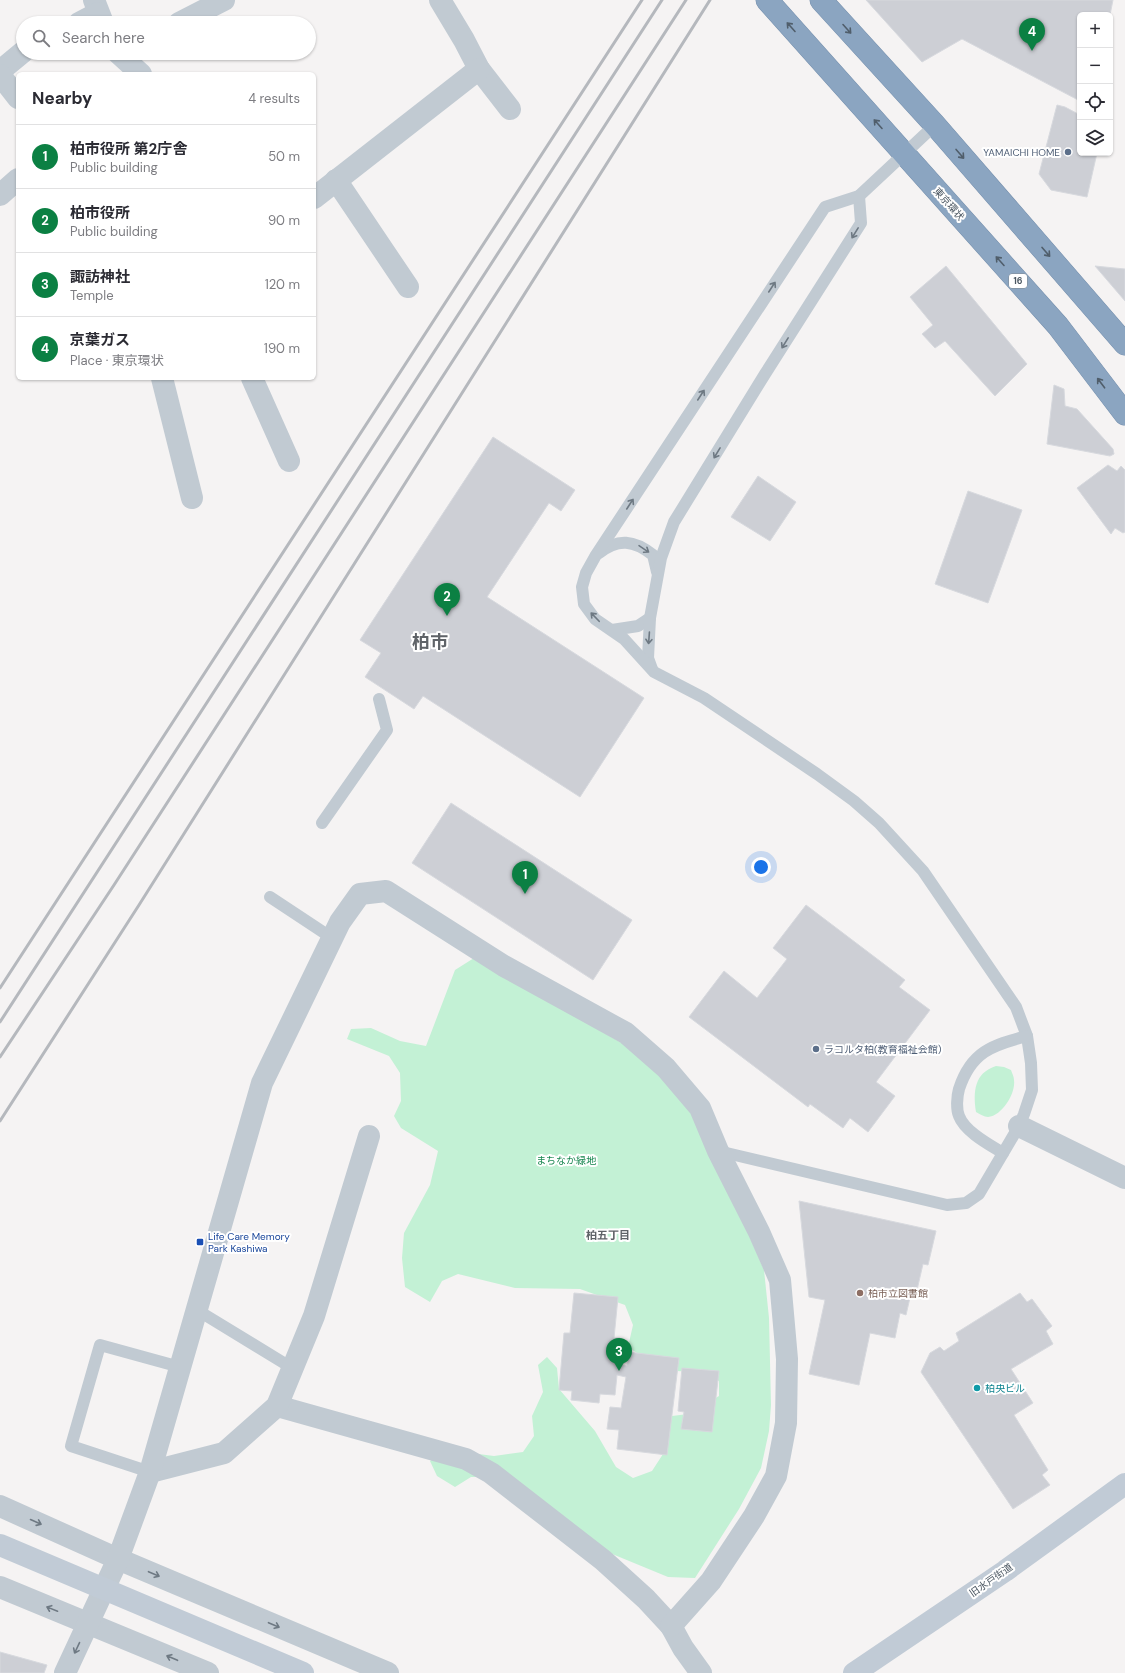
<!DOCTYPE html>
<meta charset="utf-8">
<style>
body{margin:0;font-family:"DM Sans","Noto Sans JP",sans-serif;background:#f7f7f7;color:#2b2b33}
.controls{position:absolute;right:12px;top:12px;display:grid;overflow:hidden;border-radius:6px;box-shadow:0 1px 3px #0004}
.controls button{width:36px;height:36px;display:grid;place-items:center;padding:0;border:0;border-bottom:1px solid #e1e1e2;background:#fff;color:#2b2b33;font:20px sans-serif}
.you{position:absolute;left:761px;top:867px;width:14px;height:14px;margin:-10px;border:3px solid #fff;border-radius:50%;background:#1a73e8;box-shadow:0 0 0 6px #1a73e833}
.badge{display:grid;place-items:center;width:26px;height:26px;border-radius:50%;background:#0b8043;color:#fff;font-size:13px;font-weight:700}
.pin{position:absolute;translate:-50% -33px;filter:drop-shadow(0 1px 2px #0008)}
.pin::after{content:'';position:absolute;top:21px;width:14px;height:12px;background:inherit;clip-path:polygon(0 0,100% 0,50% 100%)}
.list{margin:0;padding:0;list-style:none}
h2{display:flex;justify-content:space-between;align-items:center;height:52px;margin:0;padding:0 16px;font-size:17px}
h2 small{font-size:13px;font-weight:400;color:#7c7c81}
.list li{display:grid;grid-template-columns:26px 1fr auto;gap:12px;align-items:center;box-sizing:border-box;height:64px;padding:0 16px;border-top:1px solid #e1e1e2}
.list b{display:block;font-size:15px;white-space:nowrap}
.list p{margin:0;font-size:13px;white-space:nowrap;color:#7c7c81}
.list em{font-size:13px;font-style:normal;color:#7c7c81}
.icon{flex:none;width:22px;height:22px;fill:none;stroke:currentColor;stroke-width:2;stroke-linecap:round;stroke-linejoin:round}
.map{position:relative;flex:none;width:1125px;height:1673px;overflow:hidden}
.search{position:absolute;background:#fff;box-shadow:0 1px 3px #0004;left:16px;top:16px;width:300px;height:44px;display:flex;align-items:center;gap:10px;box-sizing:border-box;padding:0 14px;border-radius:22px;color:#7c7c81;font-size:15px}
.panel{position:absolute;background:#fff;box-shadow:0 1px 3px #0004;left:16px;top:72px;width:300px;height:308px;border-radius:6px}
.map>svg:first-child{display:block}
.green{fill:#c3f1d5}
.building{fill:#cdcfd5;stroke:#d7d9de}
.lines{fill:none;stroke-linecap:round;stroke-linejoin:round}
.highway-casing{stroke:#7690ad;stroke-width:23}
.lane{stroke:#c1cad2;stroke-width:12}
.street{stroke:#c1cad2;stroke-width:22}
.secondary{stroke:#c1cbd6;stroke-width:22}
.highway{stroke:#8ba5c1;stroke-width:22}
.rail{stroke:#b5b8bd;stroke-width:3}
.secondary-bridge{stroke:#c1cbd6;stroke-width:22}
.oneway{stroke:#505e6b}
.oneway2{stroke:#6e7983}
.service-dot{fill:#5c6f8a;stroke:#fff;stroke-width:1.5}
.transit-dot{fill:#1a4fb4;stroke:#fff;stroke-width:1.5}
.education-dot{fill:#8d6e63;stroke:#fff;stroke-width:1.5}
.culture-dot{fill:#0f9aa8;stroke:#fff;stroke-width:1.5}
.labels{text-anchor:middle;dominant-baseline:central;stroke-width:4;stroke-linejoin:round;paint-order:stroke}
.shield{fill:#fff;stroke:#808990;stroke-width:1}
.shield-label{font-size:9px;font-weight:bold;fill:#4a5661}
.service-label{font-size:10px;fill:#4e5e75;stroke:#fff;text-anchor:end}
.street-label{font-size:10px;fill:#4a5661;stroke:#fff}
.park-label{font-size:10px;fill:#17864f;stroke:#fff}
.transit-label{font-size:10px;fill:#164399;stroke:#fff;text-anchor:start}
.education-label{font-size:10px;fill:#785e54;stroke:#fff;text-anchor:start}
.culture-label{font-size:10px;fill:#0d838f;stroke:#fff;text-anchor:start}
.neighbourhood-label{font-size:11px;font-weight:bold;fill:#5f6368;stroke:#fff}
.town-label{font-size:18px;font-weight:bold;fill:#5f6368;stroke:#fff}
</style>
<div class="map">
<svg width="1125" height="1673" viewBox="0 0 1125 1673">
<rect width="100%" height="100%" fill="#f5f3f3"/>
<g class="green">
<path d="M 474,958 L 646,1057 L 684,1093 L 715,1156 L 764,1270 L 769,1318 L 771,1405 L 769,1431 L 761,1468 L 739,1509 L 695,1578 L 668,1577 L 600,1549 L 504,1477 L 471,1477 L 455,1487 L 437,1476 L 430,1461 L 442,1453 L 471,1453 L 494,1456 L 523,1452 L 534,1436 L 532,1416 L 543,1392 L 538,1365 L 547,1357 L 557,1368 L 559,1389 L 595,1431 L 616,1467 L 633,1478 L 652,1471 L 663,1454 L 663,1435 L 672,1416 L 688,1414 L 719,1396 L 719,1381 L 695,1372 L 677,1371 L 643,1357 L 628,1347 L 633,1325 L 625,1305 L 580,1289 L 515,1288 L 458,1274 L 442,1281 L 430,1302 L 405,1287 L 402,1258 L 404,1233 L 430,1185 L 438,1151 L 401,1128 L 394,1116 L 401,1101 L 400,1073 L 389,1056 L 347,1039 L 351,1029 L 371,1028 L 400,1041 L 426,1046 L 455,970 Z"/>
<path d="M 996,1066 L 1004,1067 L 1011,1070 C 1012,1073 1014,1077 1014,1080 C 1016,1093 1002,1116 988,1117 C 984,1117 980,1114 976,1112 C 973,1092 974,1073 996,1066 Z"/>
</g>
<g class="building">
<path d="M 866,0 L 1113,0 L 1110,15 L 1080,15 L 1080,101 L 962,39 L 922,62 Z"/>
<path d="M 1057,105 L 1065,107 L 1080,115 L 1080,153 L 1097,153 L 1087,197 L 1051,190 L 1039,174 Z"/>
<path d="M 946,266 L 1027,364 L 995,396 L 945,341 L 935,348 L 922,334 L 933,325 L 910,297 Z"/>
<path d="M 1095,266 L 1125,269 L 1125,301 Z"/>
<path d="M 1054,385 L 1064,389 L 1065,406 L 1077,409 L 1113,449 L 1114,454 L 1110,456 L 1047,444 Z"/>
<path d="M 493,437 L 575,490 L 561,511 L 549,503 L 487,597 L 644,698 L 580,797 L 423,696 L 414,709 L 365,677 L 381,653 L 360,640 Z"/>
<path d="M 1108,465 L 1117,471 L 1121,466 L 1125,470 L 1125,532 L 1123,533 L 1115,528 L 1111,534 L 1077,488 Z"/>
<path d="M 758,476 L 796,502 L 770,541 L 731,517 Z"/>
<path d="M 968,491 L 1022,510 L 988,603 L 935,584 Z"/>
<path d="M 451,803 L 632,920 L 593,980 L 412,863 Z"/>
<path d="M 806,905 L 905,980 L 899,987 L 930,1010 L 876,1082 L 895,1096 L 868,1132 L 850,1118 L 843,1128 L 810,1104 L 808,1107 L 689,1017 L 724,971 L 757,998 L 787,959 L 773,948 Z"/>
<path d="M 799,1201 L 936,1231 L 928,1265 L 923,1264 L 917,1290 L 912,1289 L 906,1315 L 900,1313 L 895,1338 L 870,1333 L 859,1385 L 809,1374 L 825,1300 L 809,1297 Z"/>
<path d="M 574,1293 L 618,1297 L 614,1338 L 620,1338 L 618,1364 L 627,1366 L 628,1352 L 679,1358 L 667,1455 L 617,1449 L 619,1430 L 607,1429 L 610,1407 L 621,1408 L 626,1377 L 617,1375 L 615,1395 L 600,1394 L 599,1403 L 571,1400 L 572,1391 L 559,1390 L 564,1333 L 570,1333 Z"/>
<path d="M 1020,1293 L 1027,1302 L 1032,1299 L 1052,1326 L 1046,1331 L 1053,1344 L 1011,1369 L 1033,1403 L 1014,1415 L 1048,1470 L 1042,1475 L 1050,1485 L 1013,1509 L 921,1372 L 930,1353 L 940,1347 L 944,1351 L 959,1341 L 956,1333 Z"/>
<path d="M 682,1368 L 719,1371 L 712,1432 L 681,1429 L 684,1412 L 678,1411 Z"/>
<path d="M 0,1652 L 47,1665 L 44,1673 L 0,1673 Z"/>
</g>
<g class="lines">
<defs>
<g id="highway">
<path d="M 767,0 L 1058,326 L 1125,414"/>
<path d="M 821,0 L 935,125 L 1125,344"/>
</g>
</defs>
<use href="#highway" class="highway-casing"/>
<g class="lane">
<path d="M 599,553 C 618,538 634,540 653,555 L 657,572"/>
<path d="M 612,630 L 638,626 L 650,618"/>
<path d="M 652,669 L 648,658 L 650,618 L 661,558 L 674,522 L 765,374 L 861,223 L 859,196"/>
<path d="M 322,823 L 387,730 L 379,699"/>
<path d="M 270,897 L 332,938"/>
<path d="M 718,1151 L 947,1205 L 966,1203 L 979,1194 L 1019,1126 L 1024,1114 L 1032,1090 L 1031,1063 L 1027,1036 L 1016,1007 L 923,871 L 879,823 L 854,801 L 817,774 L 704,698 L 654,672 L 624,639 L 595,619 L 584,604 L 582,587 L 586,573 L 596,555 L 825,207 L 859,196 L 935,125"/>
<path d="M 1003,1153 C 990,1145 965,1132 959,1116 C 956,1109 957,1096 959,1089 C 971,1052 992,1045 1027,1036"/>
<path d="M 197,1310 L 292,1368"/>
<path d="M 150,1472 L 71,1446 L 100,1345 L 180,1367"/>
</g>
<g class="street">
<path d="M 94,0 L 103,23"/>
<path d="M 440,0 L 464,40 L 479,69 L 510,109"/>
<path d="M 79,23 L 98,13"/>
<path d="M 179,23 L 224,0"/>
<path d="M 118,53 L 141,74"/>
<path d="M 0,71 L 23,52"/>
<path d="M 0,75 L 18,98"/>
<path d="M 336,180 L 408,287"/>
<path d="M 0,195 L 18,179"/>
<path d="M 314,198 L 479,69"/>
<path d="M 162,378 L 192,498"/>
<path d="M 252,378 L 289,461"/>
<path d="M 1019,1126 L 1125,1178"/>
<path d="M 277,1406 L 466,1459 L 491,1473 L 603,1560 L 646,1599 L 671,1626 L 683,1648 L 701,1673"/>
<path d="M 150,1472 L 224,1453 L 277,1406 L 314,1316 L 369,1136"/>
<path d="M 0,1506 L 118,1559 L 388,1673"/>
<path d="M 0,1587 L 208,1673"/>
<path d="M 65,1673 L 118,1559 L 150,1472 L 262,1083 L 340,922 L 360,894 L 386,891 L 504,966 L 626,1033 L 666,1068 L 700,1108 L 718,1151 L 759,1232 L 780,1280 L 787,1359 L 786,1423 L 776,1476 L 754,1516 L 711,1581 L 671,1626"/>
</g>
<path class="secondary" d="M 854,1673 L 1005,1571 L 1125,1484"/>
<use href="#highway" class="highway"/>
<g class="rail">
<path d="M 0,988 L 642,0"/>
<path d="M 0,1022 L 662,0"/>
<path d="M 0,1057 L 114,885 L 686,0"/>
<path d="M 0,1121 L 139,905 L 710,0"/>
</g>
<path class="secondary-bridge" d="M 0,1545 L 303,1673"/>
</g>
<defs><path id="oneway-shaft" d="M-6 0H5M1.5-3L5.5 0L1.5 3" fill="none" stroke-width="1.6" stroke-linecap="round" stroke-linejoin="round"/></defs>
<g class="oneway">
<use href="#oneway-shaft" transform="translate(791 27) rotate(-132)"/>
<use href="#oneway-shaft" transform="translate(847 29) rotate(48)"/>
<use href="#oneway-shaft" transform="translate(878 124) rotate(-132)"/>
<use href="#oneway-shaft" transform="translate(960 154) rotate(49)"/>
<use href="#oneway-shaft" transform="translate(1046 252) rotate(49)"/>
<use href="#oneway-shaft" transform="translate(1000 261) rotate(-132)"/>
<use href="#oneway-shaft" transform="translate(1101 383) rotate(-127)"/>
</g>
<g class="oneway2">
<use href="#oneway-shaft" transform="translate(855 233) rotate(122)"/>
<use href="#oneway-shaft" transform="translate(772 287) rotate(-57)"/>
<use href="#oneway-shaft" transform="translate(785 343) rotate(122)"/>
<use href="#oneway-shaft" transform="translate(701 395) rotate(-57)"/>
<use href="#oneway-shaft" transform="translate(717 453) rotate(121)"/>
<use href="#oneway-shaft" transform="translate(630 504) rotate(-57)"/>
<use href="#oneway-shaft" transform="translate(644 549) rotate(34)"/>
<use href="#oneway-shaft" transform="translate(595 617) rotate(-134)"/>
<use href="#oneway-shaft" transform="translate(649 638) rotate(94)"/>
<use href="#oneway-shaft" transform="translate(36 1522) rotate(24)"/>
<use href="#oneway-shaft" transform="translate(154 1574) rotate(23)"/>
<use href="#oneway-shaft" transform="translate(52 1609) rotate(-158)"/>
<use href="#oneway-shaft" transform="translate(274 1625) rotate(23)"/>
<use href="#oneway-shaft" transform="translate(77 1648) rotate(115)"/>
<use href="#oneway-shaft" transform="translate(172 1658) rotate(-157)"/>
</g>
<g class="service-dot">
<circle cx="1068" cy="152" r="4"/>
<circle cx="816" cy="1049" r="4"/>
</g>
<rect class="transit-dot" x="196" y="1238" width="8" height="8" rx="2"/>
<circle class="education-dot" cx="860" cy="1293" r="4"/>
<circle class="culture-dot" cx="977" cy="1388" r="4"/>
<g class="labels">
<rect class="shield" x="1009" y="274" width="18" height="14" rx="3"/>
<g class="shield-label">
<text x="1018" y="281">16</text>
</g>
<g class="service-label">
<text x="1060" y="152">YAMAICHI HOME</text>
<text x="824" y="1049" text-anchor="start">ラコルタ柏(教育福祉会館)</text>
</g>
<g class="street-label">
<text transform="translate(949 204) rotate(48)">東京環状</text>
<text transform="translate(991 1580) rotate(-35)">旧水戸街道</text>
</g>
<g class="park-label">
<text x="566" y="1160">まちなか緑地</text>
</g>
<g class="transit-label">
<text x="208" y="1236">Life Care Memory<tspan x="208" dy="12">Park Kashiwa</tspan></text>
</g>
<g class="education-label">
<text x="868" y="1293">柏市立図書館</text>
</g>
<g class="culture-label">
<text x="985" y="1388">柏央ビル</text>
</g>
<g class="neighbourhood-label">
<text x="608" y="1235">柏五丁目</text>
</g>
<g class="town-label">
<text x="430" y="642">柏市</text>
</g>
</g>
</svg>
<div class="controls">
<button>+</button>
<button>−</button>
<button><svg class="icon" aria-label="locate" viewBox="0 0 24 24"><circle cx="12" cy="12" r="6"/><path d="M12 2v4M12 18v4M2 12h4M18 12h4"/></svg></button>
<button><svg class="icon" aria-label="layers" viewBox="0 0 24 24"><path d="M12 4l9 5-9 5-9-5zM3 14l9 5 9-5"/></svg></button>
</div>
<div class="you"></div>
<div class="pin badge" style="left:525px;top:894px">1</div>
<div class="pin badge" style="left:447px;top:616px">2</div>
<div class="pin badge" style="left:619px;top:1371px">3</div>
<div class="pin badge" style="left:1032px;top:51px">4</div>
<div class="search"><svg class="icon" aria-label="search" viewBox="0 0 24 24"><circle cx="10" cy="10" r="6"/><path d="M15 15l6 6"/></svg>Search here</div>
<section class="panel">
<h2>Nearby<small>4 results</small></h2>
<ul class="list">
<li><span class="badge">1</span><div><b>柏市役所 第2庁舎</b><p>Public building</p></div><em>50 m</em></li>
<li><span class="badge">2</span><div><b>柏市役所</b><p>Public building</p></div><em>90 m</em></li>
<li><span class="badge">3</span><div><b>諏訪神社</b><p>Temple</p></div><em>120 m</em></li>
<li><span class="badge">4</span><div><b>京葉ガス</b><p>Place · 東京環状</p></div><em>190 m</em></li>
</ul>
</section>
</div>
